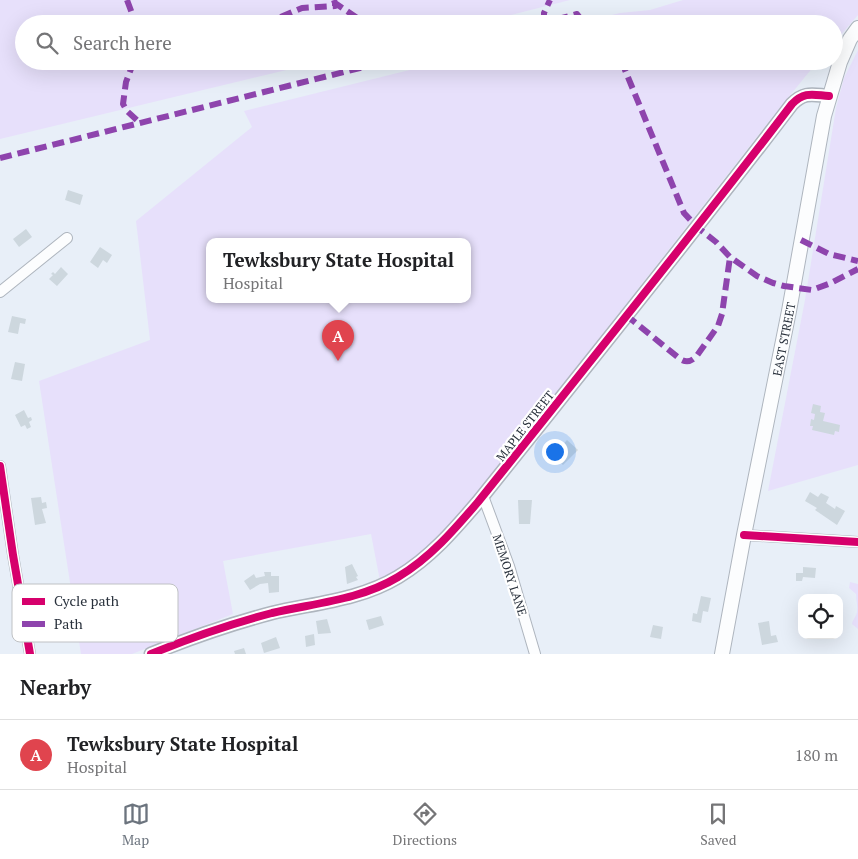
<!DOCTYPE html>
<style>
body{margin:0;font-family:"PT Serif",serif;background:#f6f6f6;color:#202124}
.controls{position:absolute;right:15px;bottom:15px;display:grid;overflow:hidden;border-radius:10px;box-shadow:0 5px 20px #0002}
.controls button{width:45px;height:45px;display:grid;place-items:center;padding:0;border:0;border-bottom:1px solid #e0e0e0;background:#fff;color:#202124;font:25px sans-serif}
.you{position:absolute;left:554px;top:451px;width:18px;height:18px;margin:-12px;border:4px solid #fff;border-radius:50%;background:#1a73e8;box-shadow:0 0 0 8px #1a73e833}
.badge{display:grid;place-items:center;width:32px;height:32px;border-radius:50%;background:#6c747e;color:#fff;font-size:16px;font-weight:700}
.pin{position:absolute;translate:-50% -41px;filter:drop-shadow(0 1px 2px #0008)}
.pin::after{content:'';position:absolute;top:26px;width:18px;height:15px;background:inherit;clip-path:polygon(0 0,100% 0,50% 100%)}
.popup{position:absolute;left:206px;top:238px;width:265px;height:65px;box-sizing:border-box;display:grid;place-content:center;border-radius:10px;background:#fff;filter:drop-shadow(0 1px 4px #0005);font-size:16px;white-space:nowrap;color:#757577}
.popup b{font-size:19px;color:#202124}
.popup::after{content:'';position:absolute;left:50%;top:100%;margin-left:-10px;border:10px solid transparent;border-top-color:#fff}
.list{margin:0;padding:0;list-style:none}
h2{display:flex;justify-content:space-between;align-items:center;height:65px;margin:0;padding:0 20px;font-size:21px}
h2 small{font-size:16px;font-weight:400;color:#757577}
.list li{display:grid;grid-template-columns:32px 1fr auto;gap:15px;align-items:center;box-sizing:border-box;height:70px;padding:0 20px;border-top:1px solid #e0e0e0}
.list b{display:block;font-size:19px;white-space:nowrap}
.list p{margin:0;font-size:16px;white-space:nowrap;color:#757577}
.list em{font-size:16px;font-style:normal;color:#757577}
.icon{flex:none;width:28px;height:28px;fill:none;stroke:currentColor;stroke-width:2;stroke-linecap:round;stroke-linejoin:round}
.map{position:relative;flex:none;width:858px;height:654px;overflow:hidden}
.search{position:absolute;background:#fff;box-shadow:0 5px 20px #0002;left:15px;right:15px;top:15px;height:55px;display:flex;align-items:center;gap:12px;box-sizing:border-box;padding:0 18px;border-radius:28px;color:#757577;font-size:19px}
.sheet{height:135px;background:#fff}
nav{display:flex;justify-content:space-around;align-items:center;box-sizing:border-box;height:70px;border-top:1px solid #e0e0e0;background:#fff;font-size:14px;color:#757577}
nav a{display:grid;justify-items:center;gap:2px}
nav .on{color:#6c747e}
.map>svg:first-child{display:block}
.green{fill:#e7e0fb;fill-rule:evenodd}
.building{fill:#cdd7de}
.lines{fill:none;stroke-linecap:round;stroke-linejoin:round}
.minor-casing{stroke:#aeb5be;stroke-width:12}
.tertiary-casing{stroke:#aeb5be;stroke-width:15}
.secondary-casing{stroke:#aeb5be;stroke-width:16}
.minor{stroke:#fcfdfe;stroke-width:10}
.tertiary{stroke:#fcfdfe;stroke-width:12}
.secondary{stroke:#fcfdfe;stroke-width:14}
.quiet{stroke:#8e44ad;stroke-width:6;stroke-dasharray:12 6;stroke-linecap:butt}
.cycleway-casing{stroke:#fff;stroke-width:11}
.cycleway{stroke:#d6006c;stroke-width:8}
.labels{text-anchor:middle;dominant-baseline:central;stroke-width:4.5;stroke-linejoin:round;paint-order:stroke}
.street-label{font-size:12px;fill:#29313c;stroke:#fff}
.key{fill:#fff;stroke:#bfc1c4;stroke-width:1}
.key-label{font-size:14px;fill:#29313c}
</style>
<div class="map">
<svg width="858" height="654" viewBox="0 0 858 654">
<rect width="100%" height="100%" fill="#e8eff8"/>
<g class="green">
<path d="M 0,0 L 570,0 L 475,24 L 24,24 L 24,61 L 324,61 L 0,139 Z"/>
<path d="M 683,0 L 858,0 L 858,15 L 834,43 L 834,24 L 590,24 L 587,21 L 620,13 L 650,10 Z"/>
<path d="M 858,50 L 858,465 L 768,491 L 805,300 L 836,108 L 844,78 Z"/>
<path d="M 446,61 L 818,61 L 774,115 L 457,520 L 421,555 L 380,581 L 371,534 L 223,561 L 233,614 L 132,654 L 81,654 L 39,381 L 150,340 L 136,221 L 252,127 L 244,111 ZM 209,242 L 467,242 L 467,300 L 209,300 Z"/>
<path d="M 850,582 L 858,584 L 858,629 L 852,624 C 853,619 856,617 857,612 C 858,606 856,600 856,594 L 849,588 Z"/>
</g>
<g class="building">
<path d="M 68,190 L 83,195 L 80,205 L 65,200 Z"/>
<path d="M 26,229 L 32,237 L 19,247 L 13,239 Z"/>
<path d="M 100,247 L 112,255 L 107,263 L 103,260 L 98,268 L 90,262 Z"/>
<path d="M 61,267 L 68,274 L 57,286 L 49,279 L 53,275 L 51,274 L 53,272 L 55,274 Z"/>
<path d="M 12,316 L 26,319 L 25,324 L 20,323 L 18,334 L 8,332 Z"/>
<path d="M 15,362 L 25,364 L 22,381 L 11,379 Z"/>
<path d="M 813,404 L 821,406 L 820,412 L 825,413 L 823,421 L 840,425 L 839,432 L 835,431 L 834,435 L 812,430 L 813,426 L 810,426 L 811,419 L 814,420 L 815,414 L 811,413 Z"/>
<path d="M 24,410 L 28,418 L 31,417 L 32,420 L 29,422 L 31,427 L 27,429 L 25,425 L 21,427 L 15,415 Z"/>
<path d="M 567,440 L 578,450 L 563,465 L 553,456 Z"/>
<path d="M 810,492 L 818,497 L 821,493 L 829,497 L 826,503 L 835,509 L 836,506 L 845,511 L 837,525 L 815,510 L 817,508 L 805,501 Z"/>
<path d="M 41,497 L 42,503 L 46,502 L 47,508 L 42,509 L 46,523 L 35,525 L 31,498 Z"/>
<path d="M 518,500 L 532,500 L 530,524 L 519,524 Z"/>
<path d="M 352,564 L 358,576 L 356,577 L 358,580 L 347,584 L 345,567 Z"/>
<path d="M 803,567 L 816,568 L 815,578 L 803,577 L 802,581 L 796,581 L 796,573 L 803,573 Z"/>
<path d="M 264,572 L 271,572 L 271,576 L 279,576 L 279,592 L 269,593 L 268,583 L 260,584 L 250,590 L 244,581 L 254,574 L 256,578 L 265,576 Z"/>
<path d="M 701,596 L 711,598 L 708,612 L 703,611 L 701,623 L 692,621 L 693,613 L 697,614 Z"/>
<path d="M 44,613 L 55,613 L 56,623 L 60,623 L 60,630 L 45,631 Z"/>
<path d="M 381,616 L 384,625 L 369,630 L 366,620 Z"/>
<path d="M 327,619 L 331,633 L 318,634 L 316,621 Z"/>
<path d="M 769,621 L 771,636 L 776,635 L 778,642 L 762,645 L 758,623 Z"/>
<path d="M 653,625 L 663,627 L 661,639 L 650,637 Z"/>
<path d="M 314,634 L 315,645 L 306,647 L 305,636 Z"/>
<path d="M 276,637 L 280,648 L 264,653 L 261,643 Z"/>
<path d="M 244,648 L 246,654 L 235,654 L 234,651 Z"/>
</g>
<g class="lines">
<defs>
<g id="minor">
<path d="M 0,292 L 67,238"/>
<path d="M 0,466 L 13,555 L 30,654"/>
<path d="M 483,496 L 509,566 L 535,654"/>
<path d="M 744,535 L 858,542"/>
</g>
<path id="tertiary" d="M 151,654 C 190,638 230,624 272,613 C 315,603 360,600 398,577 C 430,558 454,530 478,502 C 502,472 526,442 550,412 C 631,310 713,208 792,104 C 805,91 813,95 829,96"/>
<g id="secondary">
<path id="s1" d="M 722,654 L 744,535 L 789,311 L 824,116 L 840,62 L 850,39 L 858,28"/>
</g>
</defs>
<use href="#minor" class="minor-casing"/>
<use href="#tertiary" class="tertiary-casing"/>
<use href="#secondary" class="secondary-casing"/>
<use href="#minor" class="minor"/>
<use href="#tertiary" class="tertiary"/>
<use href="#secondary" class="secondary"/>
<g class="quiet">
<path d="M 127,0 L 136,24"/>
<path d="M 334,0 L 335,3 L 366,24"/>
<path d="M 546,22 L 544,20 L 544,13 L 550,0"/>
<path d="M 264,24 L 302,8 L 335,6 L 335,3"/>
<path d="M 539,24 L 577,14 L 585,24"/>
<path d="M 134,61 L 126,82 L 123,104 L 127,111 L 140,123"/>
<path d="M 622,61 L 625,64 L 625,70 L 684,213 L 697,227 L 716,242 L 730,257 L 757,276 L 773,283 L 784,286 L 812,290 L 831,283 L 858,269"/>
<path d="M 0,158 L 388,61"/>
<path d="M 801,240 L 829,254 L 858,261"/>
<path d="M 626,315 L 680,359 C 687,363 690,362 696,357 L 718,326 L 722,314 L 730,257"/>
</g>
<defs>
<g id="cycleway">
<path d="M 0,466 L 13,555 L 30,654"/>
<path d="M 744,535 L 858,542"/>
<path d="M 151,654 C 190,638 230,624 272,613 C 315,603 360,600 398,577 C 430,558 454,530 478,502 C 502,472 526,442 550,412 C 631,310 713,208 792,104 C 805,91 813,95 829,96"/>
</g>
</defs>
<use href="#cycleway" class="cycleway-casing"/>
<use href="#cycleway" class="cycleway"/>
</g>
<g class="labels">
<g class="street-label">
<text stroke="none"><textPath href="#s1" startOffset="321">EAST STREET</textPath></text>
<text transform="translate(525 426) rotate(-52)">MAPLE STREET</text>
<text transform="translate(510 575) rotate(72)">MEMORY LANE</text>
</g>
</g>
<rect x="12" y="584" width="166" height="58" rx="8" class="key"/>
<rect x="22" y="598" width="23" height="7" fill="#d6006c"/>
<rect x="22" y="621" width="23" height="6" fill="#8e44ad"/>
<g class="key-label">
<text x="54" y="606">Cycle path</text>
<text x="54" y="629">Path</text>
</g>
</svg>
<div class="controls">
<button><svg class="icon" aria-label="locate" viewBox="0 0 24 24"><circle cx="12" cy="12" r="6"/><path d="M12 2v4M12 18v4M2 12h4M18 12h4"/></svg></button>
</div>
<div class="you"></div>
<div class="pin badge" style="left:338px;top:361px;background:#e0444e">A</div>
<div class="popup"><b>Tewksbury State Hospital</b>Hospital</div>
<div class="search"><svg class="icon" aria-label="search" viewBox="0 0 24 24"><circle cx="10" cy="10" r="6"/><path d="M15 15l6 6"/></svg>Search here</div>
</div>
<section class="sheet">
<h2>Nearby<small></small></h2>
<ul class="list">
<li><span class="badge" style="background:#e0444e">A</span><div><b>Tewksbury State Hospital</b><p>Hospital</p></div><em>180 m</em></li>
</ul>
</section>
<nav>
<a class="on"><svg class="icon" aria-label="map" viewBox="0 0 24 24"><path d="M3 6l6-2 6 2 6-2v14l-6 2-6-2-6 2zM9 4v14M15 6v14"/></svg>Map</a>
<a><svg class="icon" aria-label="directions" viewBox="0 0 24 24"><path d="M12 3l9 9-9 9-9-9zM9 14v-3h6M13 9l2 2-2 2"/></svg>Directions</a>
<a><svg class="icon" aria-label="saved" viewBox="0 0 24 24"><path d="M7 4h10v16l-5-4-5 4z"/></svg>Saved</a>
</nav>
